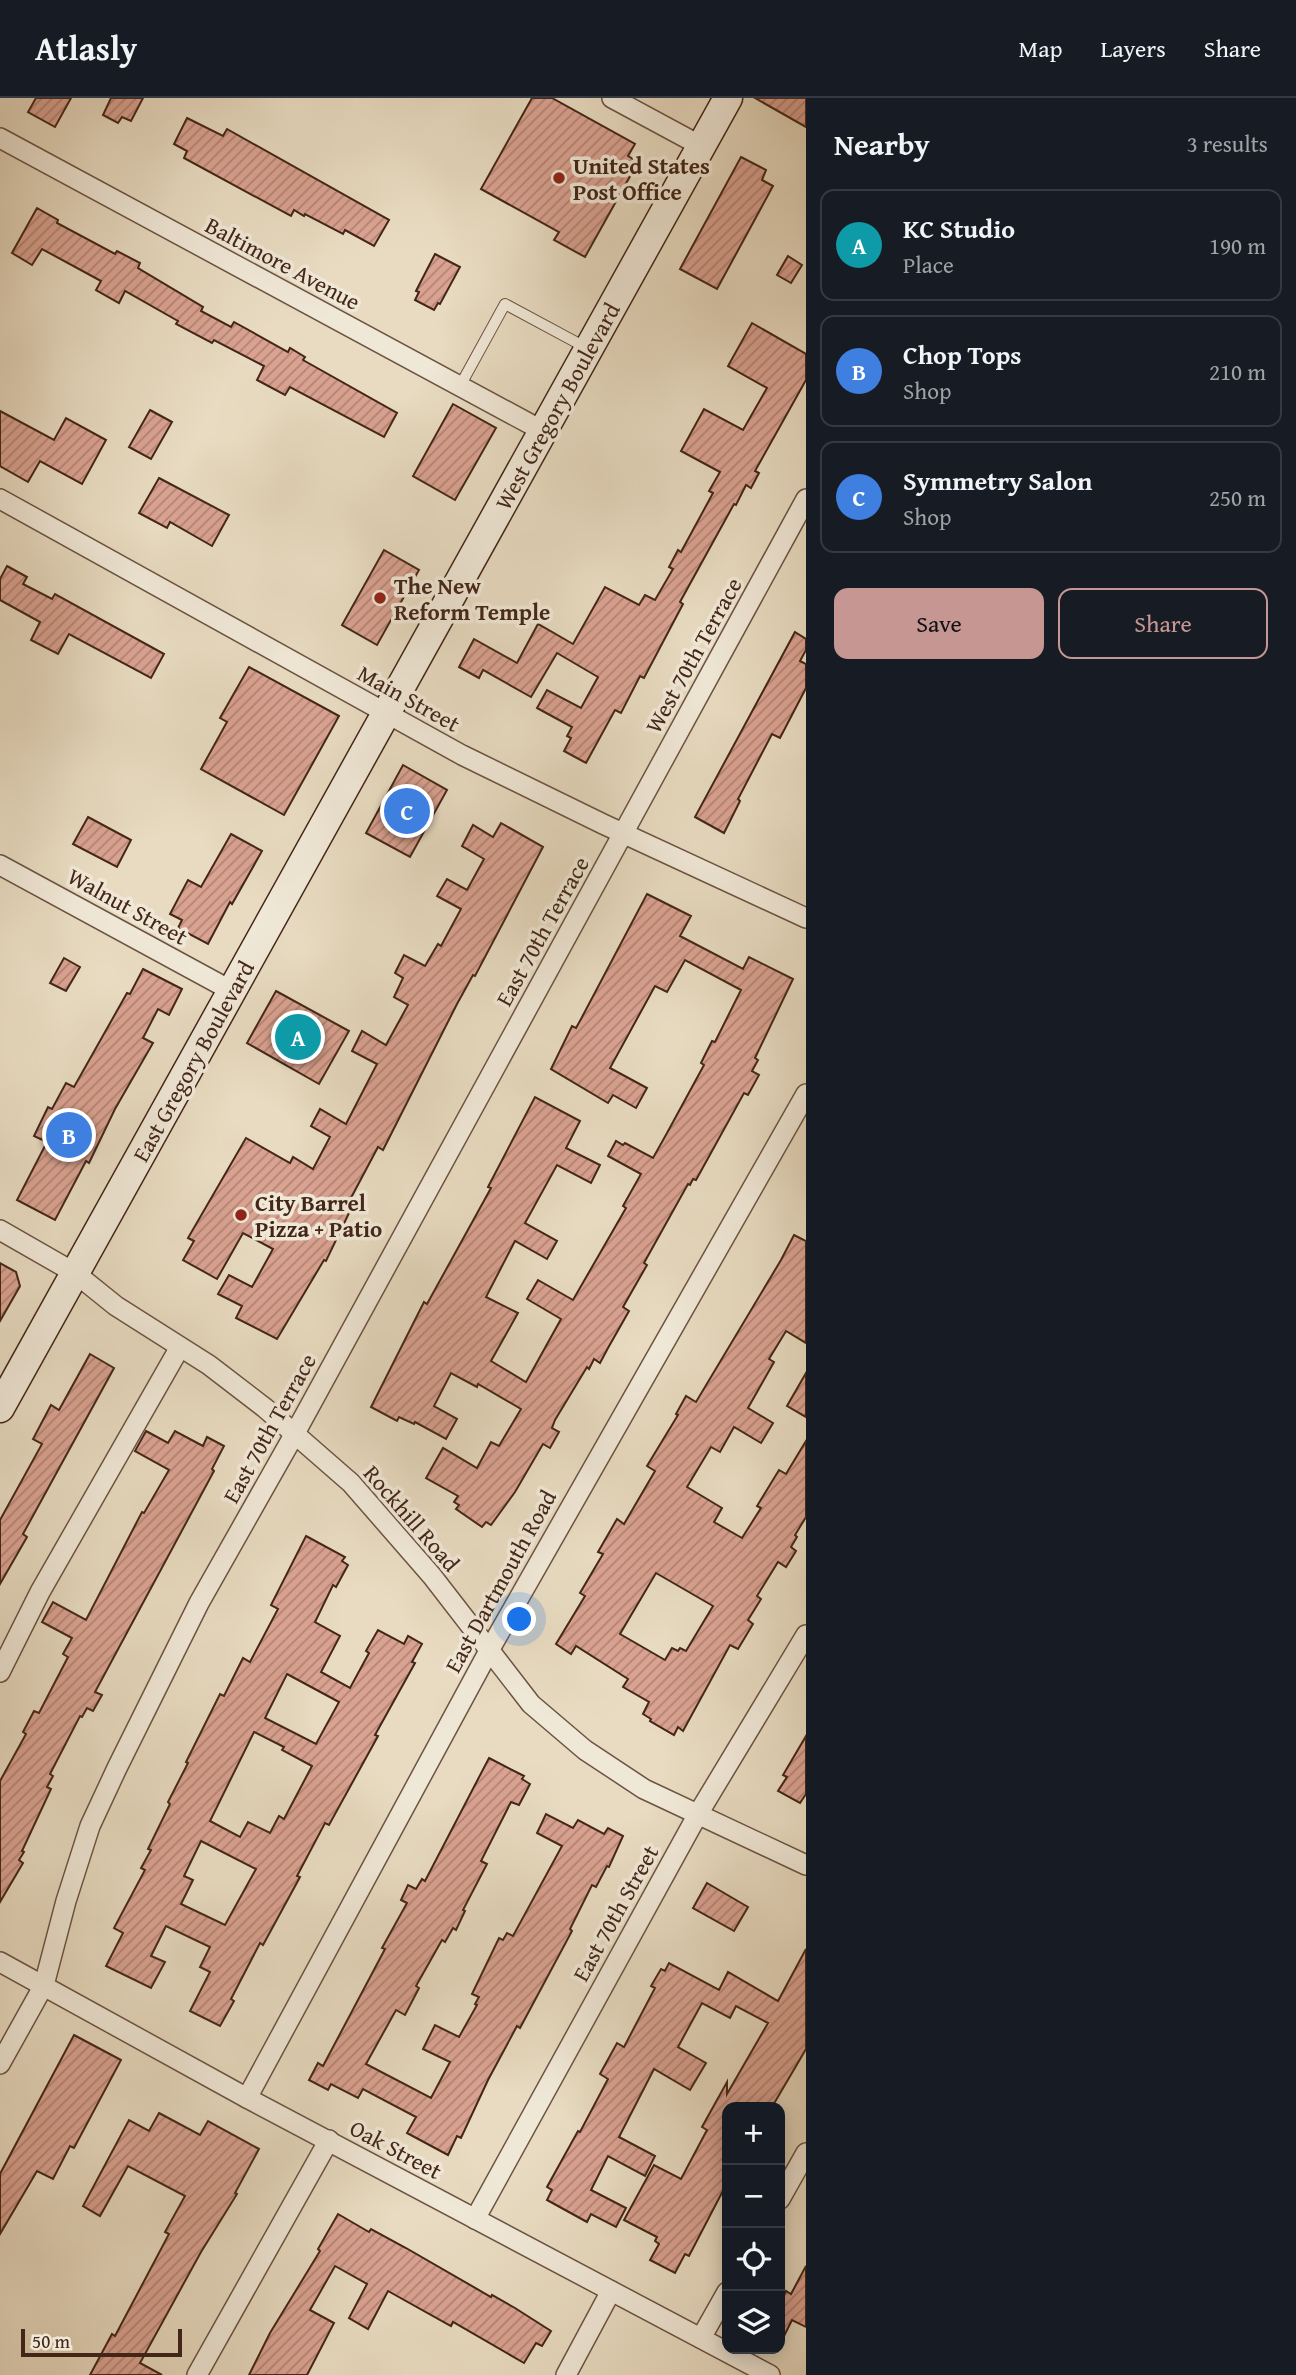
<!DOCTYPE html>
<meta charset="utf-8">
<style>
body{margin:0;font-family:"Gentium Book Plus",serif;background:#20242c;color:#f1f3f6}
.controls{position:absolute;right:21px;bottom:21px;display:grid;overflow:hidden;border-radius:14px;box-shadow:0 4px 18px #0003}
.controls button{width:63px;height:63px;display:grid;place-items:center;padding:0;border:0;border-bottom:2px solid #363941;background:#171b24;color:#f1f3f6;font:35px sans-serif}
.scale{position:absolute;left:21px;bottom:18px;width:161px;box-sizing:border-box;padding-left:7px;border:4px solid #432618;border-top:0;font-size:19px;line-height:24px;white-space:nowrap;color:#432618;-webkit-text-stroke:5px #f0e8d7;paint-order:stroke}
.you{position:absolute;left:520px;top:1522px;width:24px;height:24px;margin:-18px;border:5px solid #fff;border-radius:50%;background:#1a73e8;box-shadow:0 0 0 10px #1a73e833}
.badge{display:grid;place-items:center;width:46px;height:46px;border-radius:50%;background:#c59692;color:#fff;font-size:23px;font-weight:700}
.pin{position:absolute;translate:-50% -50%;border:4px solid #fff;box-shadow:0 2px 7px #0006}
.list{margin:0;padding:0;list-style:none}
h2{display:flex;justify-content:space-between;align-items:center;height:91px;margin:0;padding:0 28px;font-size:30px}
h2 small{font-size:23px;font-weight:400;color:#9ea1a6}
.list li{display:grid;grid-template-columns:46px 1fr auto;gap:21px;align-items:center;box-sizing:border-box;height:112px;margin:0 14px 14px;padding:0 14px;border:2px solid #363941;border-radius:14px}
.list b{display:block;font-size:26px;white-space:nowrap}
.list p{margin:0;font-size:23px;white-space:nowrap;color:#9ea1a6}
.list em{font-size:23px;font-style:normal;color:#9ea1a6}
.actions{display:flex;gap:14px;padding:21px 28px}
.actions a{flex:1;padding:16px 0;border:2px solid #c59692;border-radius:14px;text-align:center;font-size:24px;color:#c59692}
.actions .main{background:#c59692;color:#111}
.icon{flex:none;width:38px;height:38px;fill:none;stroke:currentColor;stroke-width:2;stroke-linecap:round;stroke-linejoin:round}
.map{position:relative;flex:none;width:806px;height:2277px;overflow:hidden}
header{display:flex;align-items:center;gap:42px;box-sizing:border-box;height:98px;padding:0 35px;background:#171b24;border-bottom:2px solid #363941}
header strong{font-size:33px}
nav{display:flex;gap:38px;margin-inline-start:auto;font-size:24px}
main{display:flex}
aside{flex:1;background:#171b24}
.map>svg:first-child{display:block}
.building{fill:url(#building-hatch);stroke:#432618;stroke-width:2;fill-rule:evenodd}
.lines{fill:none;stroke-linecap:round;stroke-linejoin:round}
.lane-casing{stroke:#6c5342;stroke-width:12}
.street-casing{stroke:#6c5342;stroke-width:22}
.secondary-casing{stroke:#432618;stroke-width:31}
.lane{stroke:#f0e8d7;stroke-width:10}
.street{stroke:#f0e8d7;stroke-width:19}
.secondary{stroke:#f0e8d7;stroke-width:28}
.poi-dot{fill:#8f2418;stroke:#f0e8d7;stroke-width:2.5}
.labels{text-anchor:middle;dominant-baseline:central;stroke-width:7;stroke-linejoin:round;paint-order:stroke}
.poi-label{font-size:23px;font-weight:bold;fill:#432618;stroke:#f0e8d7;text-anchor:start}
.street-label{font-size:23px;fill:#432618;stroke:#f0e8d7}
</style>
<header>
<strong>Atlasly</strong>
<nav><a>Map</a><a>Layers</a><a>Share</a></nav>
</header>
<main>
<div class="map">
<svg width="806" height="2277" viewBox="0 0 806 2277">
<defs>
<pattern id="building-hatch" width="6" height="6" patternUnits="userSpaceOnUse" patternTransform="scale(1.75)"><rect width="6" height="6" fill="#daa291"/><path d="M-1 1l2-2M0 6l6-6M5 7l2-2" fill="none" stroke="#b28475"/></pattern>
</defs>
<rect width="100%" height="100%" fill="#e8dbc1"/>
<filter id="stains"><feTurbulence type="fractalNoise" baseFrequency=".00286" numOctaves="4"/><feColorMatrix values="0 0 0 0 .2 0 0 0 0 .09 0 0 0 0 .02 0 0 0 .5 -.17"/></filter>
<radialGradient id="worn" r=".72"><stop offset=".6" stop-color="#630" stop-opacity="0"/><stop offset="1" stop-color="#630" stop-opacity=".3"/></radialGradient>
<g class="building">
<path d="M 36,0 L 71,0 L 55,29 L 28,14 Z"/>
<path d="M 111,0 L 143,0 L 131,23 L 122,19 L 118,25 L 103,17 Z"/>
<path d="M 532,0 L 552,0 L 635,46 L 628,58 L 638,64 L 585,159 L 554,142 L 559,134 L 481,91 Z"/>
<path d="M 755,0 L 806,0 L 806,29 Z"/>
<path d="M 187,20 L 223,38 L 227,31 L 389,122 L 374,148 L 345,132 L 343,136 L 305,116 L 304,118 L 294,112 L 291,118 L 184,60 L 187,53 L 174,46 Z"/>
<path d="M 741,59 L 766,72 L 762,82 L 773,88 L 717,191 L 680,171 Z"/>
<path d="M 37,110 L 58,122 L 57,125 L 115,156 L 117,153 L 140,165 L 138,170 L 203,209 L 201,213 L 231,229 L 234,224 L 288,254 L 290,250 L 305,259 L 303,262 L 397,315 L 384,339 L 290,289 L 285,297 L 257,282 L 264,268 L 214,242 L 212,245 L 176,226 L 178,223 L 125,193 L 119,205 L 96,192 L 101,183 L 42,151 L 32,167 L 12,155 Z"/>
<path d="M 435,156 L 460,169 L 440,206 L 438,205 L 434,212 L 415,202 L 419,194 L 416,193 Z"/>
<path d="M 788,158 L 802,167 L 791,185 L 777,177 Z"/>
<path d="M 752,225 L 806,256 L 806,282 L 755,373 L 759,375 L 751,390 L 746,387 L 736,407 L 734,406 L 680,504 L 683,506 L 644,580 L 640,578 L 621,615 L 615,612 L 586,665 L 564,653 L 571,640 L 567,638 L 572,629 L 537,610 L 547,592 L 581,610 L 598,579 L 557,555 L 531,599 L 483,572 L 479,580 L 459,569 L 474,541 L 517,565 L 538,526 L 573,546 L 605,489 L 639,507 L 645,497 L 655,502 L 673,471 L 669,469 L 678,452 L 681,454 L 713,395 L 709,393 L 720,374 L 681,353 L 704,311 L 743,332 L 767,290 L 728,268 Z"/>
<path d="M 453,306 L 496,330 L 455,402 L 413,378 Z"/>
<path d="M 150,312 L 172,324 L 151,361 L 129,349 Z"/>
<path d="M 0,313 L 54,342 L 66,320 L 106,342 L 82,386 L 40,363 L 28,384 L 0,368 Z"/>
<path d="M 159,380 L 229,417 L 212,448 L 170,424 L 167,430 L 139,415 Z"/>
<path d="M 384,452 L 419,472 L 377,547 L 342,527 Z"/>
<path d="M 7,468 L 27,479 L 23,486 L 52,501 L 55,496 L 164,556 L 151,580 L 69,536 L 58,556 L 31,542 L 40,524 L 0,502 L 0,481 Z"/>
<path d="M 795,534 L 806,541 L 806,552 L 800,563 L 806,566 L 806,590 L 780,640 L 772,636 L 738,701 L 740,703 L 724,735 L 695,719 Z"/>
<path d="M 249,569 L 339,618 L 284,717 L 201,671 L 227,624 L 220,620 Z"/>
<path d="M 403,667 L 447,692 L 410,759 L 366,735 Z"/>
<path d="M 88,719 L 131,742 L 117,769 L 73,746 Z"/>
<path d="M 501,725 L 543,749 L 475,878 L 473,877 L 457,906 L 383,1052 L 378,1049 L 352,1098 L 346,1111 L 350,1113 L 326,1163 L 324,1162 L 277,1241 L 236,1220 L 242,1208 L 218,1196 L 229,1177 L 252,1189 L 273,1151 L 243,1135 L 217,1181 L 183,1162 L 194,1143 L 188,1140 L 246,1040 L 290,1065 L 293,1059 L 313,1071 L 330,1039 L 311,1028 L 320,1011 L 346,1026 L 377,966 L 352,953 L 362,933 L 386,947 L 408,907 L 394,899 L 403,880 L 395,875 L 404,857 L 425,868 L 438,846 L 441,848 L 461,811 L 437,798 L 447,781 L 467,792 L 484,761 L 462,748 L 473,727 L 493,739 Z"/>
<path d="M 231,736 L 262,753 L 232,806 L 230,804 L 208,846 L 178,830 L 182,822 L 170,816 L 188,782 L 201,789 Z"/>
<path d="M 647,796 L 691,818 L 680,838 L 743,871 L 749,859 L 793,881 L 755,960 L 758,962 L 752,973 L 759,977 L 748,997 L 744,995 L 696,1082 L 693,1081 L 690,1087 L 688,1086 L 644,1165 L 647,1167 L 623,1209 L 629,1213 L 608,1250 L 600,1265 L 594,1261 L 589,1271 L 587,1269 L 555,1322 L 552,1330 L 559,1334 L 550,1350 L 543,1346 L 515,1394 L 491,1427 L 486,1424 L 482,1429 L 456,1411 L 459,1407 L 454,1404 L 458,1398 L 426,1380 L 443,1350 L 477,1370 L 491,1344 L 499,1348 L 521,1311 L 478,1286 L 477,1289 L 451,1275 L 434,1308 L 457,1321 L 446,1341 L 415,1324 L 414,1326 L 399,1319 L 397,1323 L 371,1309 L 424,1204 L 427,1206 L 491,1090 L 488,1089 L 535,999 L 580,1023 L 566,1050 L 600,1067 L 591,1085 L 557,1067 L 525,1125 L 557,1143 L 547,1161 L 515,1143 L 486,1199 L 518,1215 L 491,1263 L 526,1284 L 561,1221 L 527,1201 L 538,1182 L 573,1202 L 626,1110 L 623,1108 L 641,1076 L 608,1058 L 616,1043 L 623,1047 L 625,1045 L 653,1060 L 667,1035 L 704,967 L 701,965 L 712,943 L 715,944 L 741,892 L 685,862 L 667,894 L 655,888 L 610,970 L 647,990 L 636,1010 L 613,997 L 608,1005 L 551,971 L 572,928 L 576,930 L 581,921 Z"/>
<path d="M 64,860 L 80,869 L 66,893 L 50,885 Z"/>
<path d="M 143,871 L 182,891 L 169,917 L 158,911 L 143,940 L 153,945 L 115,1011 L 89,1065 L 86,1063 L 55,1122 L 17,1102 L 47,1044 L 34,1038 L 48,1009 L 52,1011 L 66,985 L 74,989 L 127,895 L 130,896 Z"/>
<path d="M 276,893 L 349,933 L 319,986 L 247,945 Z"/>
<path d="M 794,1137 L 806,1143 L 806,1245 L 786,1233 L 769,1261 L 774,1264 L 748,1310 L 773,1325 L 761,1345 L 734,1329 L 720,1354 L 711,1349 L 687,1389 L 722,1410 L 714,1424 L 742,1440 L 761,1410 L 757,1408 L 779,1372 L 786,1376 L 806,1343 L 806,1419 L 795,1437 L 797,1439 L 791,1449 L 796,1453 L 786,1469 L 778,1464 L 757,1498 L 761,1501 L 748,1522 L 753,1526 L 738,1551 L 730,1547 L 683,1633 L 678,1629 L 674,1637 L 650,1623 L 651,1621 L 643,1616 L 649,1604 L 623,1589 L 628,1581 L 576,1548 L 571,1556 L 556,1546 L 585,1498 L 580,1495 L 603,1456 L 598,1454 L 617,1421 L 624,1426 L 655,1373 L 647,1368 L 678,1317 L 676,1316 L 686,1298 L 696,1304 L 781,1162 ZM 656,1475 L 713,1508 L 686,1553 L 680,1550 L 678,1553 L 672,1550 L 665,1562 L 620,1536 Z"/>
<path d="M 0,1165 L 16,1174 L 20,1188 L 0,1223 Z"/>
<path d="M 90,1256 L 114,1270 L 23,1436 L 27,1439 L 0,1486 L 0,1422 L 42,1346 L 33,1341 L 51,1307 L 59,1312 Z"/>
<path d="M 806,1275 L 806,1319 L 787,1308 Z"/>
<path d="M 146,1333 L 168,1345 L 175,1333 L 203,1348 L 207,1339 L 224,1348 L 212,1371 L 214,1373 L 95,1594 L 102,1597 L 93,1613 L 87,1610 L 82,1619 L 80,1618 L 50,1676 L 53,1678 L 47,1689 L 51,1691 L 22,1753 L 24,1754 L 19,1762 L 23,1765 L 0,1804 L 0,1683 L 26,1636 L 23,1634 L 34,1613 L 39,1615 L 68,1559 L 63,1556 L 72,1540 L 42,1524 L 53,1504 L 86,1522 L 142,1414 L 144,1415 L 169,1372 L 135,1353 Z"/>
<path d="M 306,1438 L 345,1459 L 342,1463 L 348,1467 L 336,1489 L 333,1487 L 315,1524 L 340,1538 L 321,1574 L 350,1590 L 369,1555 L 366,1553 L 378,1532 L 404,1546 L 408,1538 L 422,1546 L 412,1564 L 415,1565 L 375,1637 L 378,1638 L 329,1727 L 325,1725 L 297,1778 L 300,1779 L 263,1847 L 260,1845 L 231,1901 L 234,1903 L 220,1928 L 190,1913 L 210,1874 L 200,1869 L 210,1849 L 166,1828 L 151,1858 L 165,1864 L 151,1890 L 106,1868 L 123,1835 L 114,1830 L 145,1772 L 141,1770 L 151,1752 L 148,1751 L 170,1706 L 168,1704 L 188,1665 L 186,1664 L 220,1596 L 224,1598 L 243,1560 L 250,1564 L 278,1511 L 271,1507 ZM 287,1576 L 339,1604 L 316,1646 L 265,1620 ZM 254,1634 L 284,1649 L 282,1652 L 312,1668 L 284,1721 L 279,1718 L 270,1735 L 248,1724 L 240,1739 L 210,1723 ZM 201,1743 L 256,1771 L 225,1827 L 181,1806 L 193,1782 L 184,1778 Z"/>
<path d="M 806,1638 L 806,1696 L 800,1705 L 778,1693 L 787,1679 L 783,1677 Z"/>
<path d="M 489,1660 L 524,1678 L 522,1681 L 530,1686 L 519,1707 L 511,1704 L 481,1763 L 487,1766 L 463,1812 L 465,1813 L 456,1832 L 453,1830 L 445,1844 L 442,1842 L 416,1888 L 419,1890 L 405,1917 L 396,1912 L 366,1966 L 431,2000 L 450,1964 L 423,1951 L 435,1927 L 459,1939 L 477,1907 L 475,1906 L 479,1899 L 472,1896 L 499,1840 L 503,1842 L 507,1835 L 513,1838 L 562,1748 L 537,1735 L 546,1716 L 573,1730 L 578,1722 L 604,1736 L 608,1730 L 623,1738 L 609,1769 L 607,1768 L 596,1789 L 592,1787 L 570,1831 L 572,1833 L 520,1930 L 517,1928 L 488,1982 L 461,2040 L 457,2038 L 448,2057 L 407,2035 L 416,2019 L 363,1991 L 358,2000 L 331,1986 L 328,1992 L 309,1982 L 318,1965 L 323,1968 L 385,1851 L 382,1850 L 407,1805 L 401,1802 L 408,1787 L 416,1791 L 422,1781 L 425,1783 Z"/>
<path d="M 707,1785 L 748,1809 L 734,1833 L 693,1810 Z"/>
<path d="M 806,1851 L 806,1951 L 772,2009 L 727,2009 L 727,2085 L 689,2158 L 685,2156 L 675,2175 L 650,2162 L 659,2146 L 655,2143 L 657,2139 L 624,2122 L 654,2067 L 681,2081 L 707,2032 L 702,2029 L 727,1984 L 727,1996 L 768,1925 L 736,1908 L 730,1920 L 702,1905 L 678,1949 L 706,1965 L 690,1992 L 654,1971 L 619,2039 L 655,2058 L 645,2078 L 608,2058 L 591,2092 L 626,2110 L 616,2129 L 591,2116 L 587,2124 L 547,2102 L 552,2092 L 547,2089 L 578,2033 L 580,2034 L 608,1981 L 600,1976 L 617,1945 L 624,1949 L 655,1890 L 651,1888 L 661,1871 L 665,1873 L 669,1865 L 719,1892 L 728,1874 L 778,1903 Z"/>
<path d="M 74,1937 L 121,1962 L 74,2050 L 70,2048 L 53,2081 L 37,2073 L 0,2136 L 0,2076 Z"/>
<path d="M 159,2015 L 200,2037 L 208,2023 L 259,2051 L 235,2095 L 237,2096 L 201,2154 L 140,2265 L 162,2277 L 90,2277 L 112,2236 L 115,2238 L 169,2136 L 165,2134 L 185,2098 L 128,2068 L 100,2118 L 83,2108 L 129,2022 L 149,2033 Z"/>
<path d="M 338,2116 L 369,2134 L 371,2131 L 406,2150 L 491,2199 L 492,2197 L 515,2210 L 551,2233 L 542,2248 L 536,2245 L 524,2265 L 453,2224 L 451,2228 L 388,2193 L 368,2231 L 349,2220 L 367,2186 L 335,2168 L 310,2212 L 334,2225 L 307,2277 L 249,2277 L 270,2235 L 320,2153 L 318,2151 Z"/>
<path d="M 806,2168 L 806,2229 L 792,2222 L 780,2246 L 780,2205 L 786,2193 L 791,2196 Z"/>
</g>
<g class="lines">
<defs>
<path id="lane" d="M 460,288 L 505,206 L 585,249"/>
<g id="street">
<path d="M 612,0 L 701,48"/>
<path d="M 0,40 L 543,333"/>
<path d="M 0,401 L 462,657 L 603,726 L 806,820"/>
<path d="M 0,767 L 232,893"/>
<path d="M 0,1132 L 75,1175 L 116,1208 L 209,1267 L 265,1310 L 351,1385 L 432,1478 L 531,1606 L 585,1652 L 644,1691 L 806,1767"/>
<path d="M 0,1574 L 40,1494 L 180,1249"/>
<path d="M 0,1864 L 247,2000 L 770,2277"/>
<path d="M 0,1966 L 44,1887 L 66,1803 L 90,1728 L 117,1670 L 199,1505 L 294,1337 L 806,401"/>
<path d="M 247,2000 L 490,1551 L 806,996"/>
<path d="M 780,2101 L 806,2055"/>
<path d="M 475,2121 L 698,1716 L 806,1537"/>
<path d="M 701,2240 L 727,2194"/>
<path d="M 197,2277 L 329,2042"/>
<path d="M 566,2277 L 611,2193"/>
</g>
<path id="secondary" d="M 0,1310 L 728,0"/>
</defs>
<use href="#lane" class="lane-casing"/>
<use href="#street" class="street-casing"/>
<use href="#secondary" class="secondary-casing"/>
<use href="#lane" class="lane"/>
<use href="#street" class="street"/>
<use href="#secondary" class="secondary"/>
</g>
<g class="poi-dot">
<circle cx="559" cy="80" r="7"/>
<circle cx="380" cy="500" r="7"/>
<circle cx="241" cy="1117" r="7"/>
</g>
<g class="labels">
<g class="poi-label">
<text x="573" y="67">United States<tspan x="573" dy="26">Post Office</tspan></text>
<text x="394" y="487">The New<tspan x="394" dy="26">Reform Temple</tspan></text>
<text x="255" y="1104">City Barrel<tspan x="255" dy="26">Pizza + Patio</tspan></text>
</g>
<g class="street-label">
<text transform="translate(283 165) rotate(28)">Baltimore Avenue</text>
<text transform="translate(557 308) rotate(-61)">West Gregory Boulevard</text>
<text transform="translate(693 557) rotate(-61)">West 70th Terrace</text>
<text transform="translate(409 600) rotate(29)">Main Street</text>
<text transform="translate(128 808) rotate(29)">Walnut Street</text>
<text transform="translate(542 833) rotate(-61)">East 70th Terrace</text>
<text transform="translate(193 963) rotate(-61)">East Gregory Boulevard</text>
<text transform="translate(269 1330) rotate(-61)">East 70th Terrace</text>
<text transform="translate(412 1420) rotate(49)">Rockhill Road</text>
<text transform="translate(500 1483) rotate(-61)">East Dartmouth Road</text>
<text transform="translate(615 1815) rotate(-61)">East 70th Street</text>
<text transform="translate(396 2051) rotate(28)">Oak Street</text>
</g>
</g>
<rect width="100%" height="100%" filter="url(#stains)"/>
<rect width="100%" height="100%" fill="url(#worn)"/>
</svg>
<div class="controls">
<button>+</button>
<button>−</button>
<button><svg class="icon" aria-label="locate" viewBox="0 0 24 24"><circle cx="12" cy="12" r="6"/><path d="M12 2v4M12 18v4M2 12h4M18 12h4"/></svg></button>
<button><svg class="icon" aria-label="layers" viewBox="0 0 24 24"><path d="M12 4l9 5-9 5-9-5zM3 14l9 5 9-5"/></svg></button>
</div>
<div class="scale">50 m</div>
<div class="you"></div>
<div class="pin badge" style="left:298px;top:939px;background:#0f9aa8">A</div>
<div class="pin badge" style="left:69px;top:1037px;background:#3f7fe0">B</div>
<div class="pin badge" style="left:407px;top:713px;background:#3f7fe0">C</div>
</div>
<aside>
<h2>Nearby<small>3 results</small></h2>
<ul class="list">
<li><span class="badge" style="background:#0f9aa8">A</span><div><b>KC Studio</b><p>Place</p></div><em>190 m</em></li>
<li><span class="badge" style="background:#3f7fe0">B</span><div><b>Chop Tops</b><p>Shop</p></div><em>210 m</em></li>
<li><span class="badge" style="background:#3f7fe0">C</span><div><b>Symmetry Salon</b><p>Shop</p></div><em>250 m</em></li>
</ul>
<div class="actions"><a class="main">Save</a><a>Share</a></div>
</aside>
</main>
